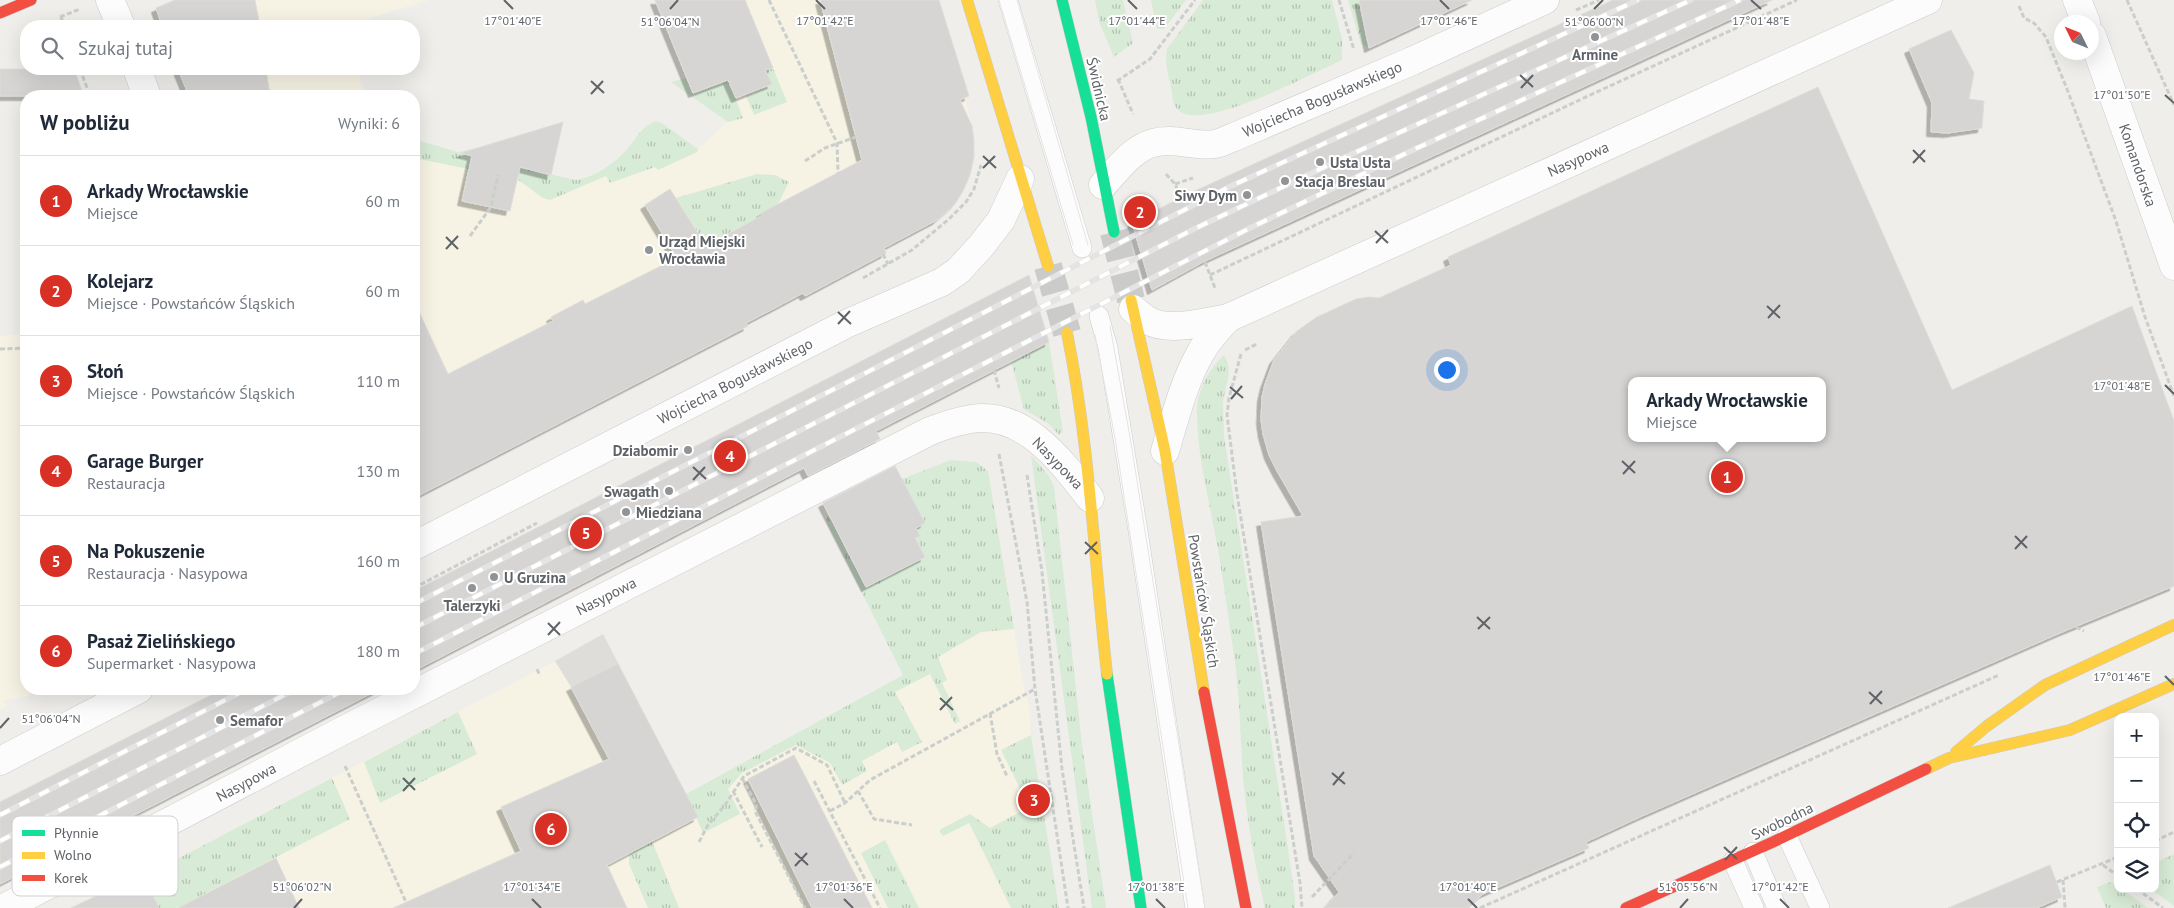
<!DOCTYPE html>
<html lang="pl">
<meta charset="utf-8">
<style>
body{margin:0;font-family:"PT Sans",sans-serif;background:#f6f6f7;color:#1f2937}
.controls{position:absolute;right:15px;bottom:15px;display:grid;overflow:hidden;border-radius:10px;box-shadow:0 5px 20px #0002}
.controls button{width:45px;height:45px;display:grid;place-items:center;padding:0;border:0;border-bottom:1px solid #e0e1e3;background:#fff;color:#1f2937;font:25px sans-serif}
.compass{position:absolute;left:2054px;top:15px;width:45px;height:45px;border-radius:50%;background:#fff;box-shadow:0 5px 20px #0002;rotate:313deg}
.you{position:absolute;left:1446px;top:369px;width:18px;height:18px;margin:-12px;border:4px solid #fff;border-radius:50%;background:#1a73e8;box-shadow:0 0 0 8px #1a73e833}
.badge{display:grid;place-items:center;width:32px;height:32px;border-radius:50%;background:#d93025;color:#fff;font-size:16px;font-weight:700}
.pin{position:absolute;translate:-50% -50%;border:2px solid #fff;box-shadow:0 1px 5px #0006}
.popup{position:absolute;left:1628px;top:377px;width:198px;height:65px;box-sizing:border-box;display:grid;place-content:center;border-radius:10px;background:#fff;filter:drop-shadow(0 1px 4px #0005);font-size:16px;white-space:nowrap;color:#747a83}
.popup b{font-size:19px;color:#1f2937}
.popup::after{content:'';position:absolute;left:50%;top:100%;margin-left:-10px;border:10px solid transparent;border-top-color:#fff}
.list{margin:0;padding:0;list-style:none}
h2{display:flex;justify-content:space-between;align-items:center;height:65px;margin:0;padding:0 20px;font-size:21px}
h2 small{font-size:16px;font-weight:400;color:#747a83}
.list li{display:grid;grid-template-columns:32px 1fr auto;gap:15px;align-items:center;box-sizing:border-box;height:90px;padding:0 20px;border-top:1px solid #e0e1e3}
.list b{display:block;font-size:19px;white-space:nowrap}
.list p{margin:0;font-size:16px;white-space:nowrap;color:#747a83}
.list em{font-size:16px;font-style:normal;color:#747a83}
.icon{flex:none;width:28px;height:28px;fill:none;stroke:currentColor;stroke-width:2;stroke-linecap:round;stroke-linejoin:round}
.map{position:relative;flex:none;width:2174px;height:908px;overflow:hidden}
.search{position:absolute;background:#fff;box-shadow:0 5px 20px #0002;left:20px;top:20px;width:400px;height:55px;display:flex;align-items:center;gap:12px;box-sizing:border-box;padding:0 18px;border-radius:20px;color:#747a83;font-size:19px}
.panel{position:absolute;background:#fff;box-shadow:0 5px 20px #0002;left:20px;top:90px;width:400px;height:605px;border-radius:20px}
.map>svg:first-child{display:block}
.commercial{fill:#f7f3e4}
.industrial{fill:#dfddda}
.grass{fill:url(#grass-tufts)}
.building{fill:#d6d5d3;stroke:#deddd9;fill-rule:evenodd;filter:url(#shadow)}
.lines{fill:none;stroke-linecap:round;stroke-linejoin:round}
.street-tunnel{stroke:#cbcbca;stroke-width:28;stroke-dasharray:28 14;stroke-linecap:butt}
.secondary-tunnel{stroke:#cbcbca;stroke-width:28;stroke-dasharray:28 14;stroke-linecap:butt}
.lane-casing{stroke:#cbcccc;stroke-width:20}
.street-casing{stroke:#cbcccc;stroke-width:29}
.fast-casing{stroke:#cacacb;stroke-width:12}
.slow-casing{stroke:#cacacb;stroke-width:12}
.jam-casing{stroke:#cacacb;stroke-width:12}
.path{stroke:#cacfcc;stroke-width:3;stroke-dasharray:5 2.5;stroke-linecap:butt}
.lane{stroke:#fdfcfc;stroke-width:19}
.street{stroke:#fdfcfc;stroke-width:28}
.fast{stroke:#16e098;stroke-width:11}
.slow{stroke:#ffcf43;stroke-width:11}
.jam{stroke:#f24e42;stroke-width:11}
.tram{stroke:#e4e4e4;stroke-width:1}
.rail-casing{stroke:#e4e4e4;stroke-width:5.5}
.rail{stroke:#fff;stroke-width:4;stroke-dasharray:11;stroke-linecap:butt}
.ticks{fill:none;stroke:#5f6368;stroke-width:2}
.poi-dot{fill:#919496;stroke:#fff;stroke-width:2}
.labels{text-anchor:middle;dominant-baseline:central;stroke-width:4;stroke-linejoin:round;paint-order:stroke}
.poi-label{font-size:15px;font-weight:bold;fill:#5f6368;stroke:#fff;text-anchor:start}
.street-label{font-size:15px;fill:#5f6368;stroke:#fff}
.key{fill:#fff;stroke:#cfd0d2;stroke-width:1}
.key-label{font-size:14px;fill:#5f6368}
.ticks-label{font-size:12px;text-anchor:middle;fill:#5f6368;stroke:#fff;stroke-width:4;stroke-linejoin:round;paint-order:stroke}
</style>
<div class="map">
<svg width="2174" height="908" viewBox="0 0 2174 908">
<defs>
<pattern id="grass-tufts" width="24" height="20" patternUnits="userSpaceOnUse" patternTransform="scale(1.25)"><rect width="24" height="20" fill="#d8ebd6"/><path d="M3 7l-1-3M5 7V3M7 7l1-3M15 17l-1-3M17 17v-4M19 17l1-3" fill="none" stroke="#b2c2b1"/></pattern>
<filter id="shadow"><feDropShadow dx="-4.5" dy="4.5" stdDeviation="0" flood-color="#0004"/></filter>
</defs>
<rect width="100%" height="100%" fill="#efeeea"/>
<g class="commercial">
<path d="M 175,0 L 429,0 L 344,26 L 162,26 L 156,8 Z"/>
<path d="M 745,0 L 939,0 L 969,96 L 965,98 L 974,137 L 972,169 L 960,197 L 947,212 L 937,220 L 884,248 L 886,253 L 805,296 L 803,294 L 775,308 L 415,497 L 414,139 L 491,161 L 576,180 L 584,178 L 607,168 L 629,147 L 643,128 L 656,121 L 662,123 L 698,149 L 728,122 L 743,118 L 736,98 L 745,94 L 773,67 Z"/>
<path d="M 178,69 L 357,69 L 365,96 L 189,96 Z"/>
<path d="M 26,334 L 26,689 L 42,689 L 26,697 L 3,700 L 7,706 L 0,710 L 0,336 Z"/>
<path d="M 1014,629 L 1023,684 L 1029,706 L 1031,735 L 1059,908 L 159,908 L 143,877 L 555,661 L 571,687 L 641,821 L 686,794 L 981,632 Z"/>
</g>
<path class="industrial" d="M 603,634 L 698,817 L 652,841 L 571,687 L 555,661 Z"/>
<g class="grass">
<path d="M 1095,0 L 1123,0 L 1133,43 L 1114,57 L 1100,24 Z"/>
<path d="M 1151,0 L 1186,0 L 1164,29 L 1157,29 Z"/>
<path d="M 1203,0 L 1332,0 L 1342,39 L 1342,60 C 1313,73 1205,131 1179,111 C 1172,105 1172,95 1171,86 C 1168,74 1164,62 1167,49 Z"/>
<path d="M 1348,0 L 1359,0 L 1369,48 L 1361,44 Z"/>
<path d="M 773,68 L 787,102 L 754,115 L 745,94 L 765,70 Z"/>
<path d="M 686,78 L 693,93 L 728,80 L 743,118 L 728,122 L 671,82 Z"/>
<path d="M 656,121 L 662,123 L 698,149 L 697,152 L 658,170 L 655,167 L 610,183 L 606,176 L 550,200 L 543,198 L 517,179 L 414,158 L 414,139 L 458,152 L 483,147 L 491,161 L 576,180 C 597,176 614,164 628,148 C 637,137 642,126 656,121 Z"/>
<path d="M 757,174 L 775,175 L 789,182 L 778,204 L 761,213 L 763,215 L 706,245 L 676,198 Z"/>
<path d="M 1049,342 L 1063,432 L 1059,435 L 1049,424 L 1024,409 L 1011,361 Z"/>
<path d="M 1224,355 C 1235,372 1224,386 1223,404 C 1223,415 1224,425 1224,436 L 1288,849 L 1295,898 L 1295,908 L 1265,908 C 1255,865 1247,821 1243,777 C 1240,734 1240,691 1233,649 C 1227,609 1222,568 1214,529 C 1207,490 1197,452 1197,412 C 1197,391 1208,370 1224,355 Z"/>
<path d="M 1031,455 L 1049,476 L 1054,487 L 1082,745 L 1106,908 L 1092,908 Z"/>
<path d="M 951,460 L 976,462 L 988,471 L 1014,629 L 981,632 L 938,657 L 947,680 L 942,683 L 960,721 L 955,724 L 930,674 L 895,692 L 922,742 L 902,752 L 897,742 L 862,761 L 867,771 L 842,785 L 830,763 L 796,745 L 742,773 L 728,789 L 740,814 L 703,833 L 686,794 L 903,675 L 825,519 L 829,516 L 866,587 L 925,557 L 915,538 L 920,536 L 916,528 L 925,523 L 902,479 Z"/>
<path d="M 458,712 L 477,754 L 380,803 L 364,762 Z"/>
<path d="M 1031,735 L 1059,908 L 1011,908 L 969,823 L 943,836 L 940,832 L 941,829 L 970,814 L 990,828 L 1029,807 L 1001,750 Z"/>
<path d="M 332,778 L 350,819 L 179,907 L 177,906 L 178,908 L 159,908 L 143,877 Z"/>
<path d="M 885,840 L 919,908 L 888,908 L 861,853 Z"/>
<path d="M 652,841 L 679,908 L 648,908 L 629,864 L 629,844 Z"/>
<path d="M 2174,854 L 2174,906 L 2151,889 L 2155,889 L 2155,863 Z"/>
<path d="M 2111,882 L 2118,886 L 2118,889 L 2122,889 L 2148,908 L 2106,908 L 2097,887 Z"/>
</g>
<g class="building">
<path d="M 175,0 L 255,0 L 260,26 L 162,26 L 156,8 Z"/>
<path d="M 655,0 L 745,0 L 773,68 L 765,70 L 772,84 L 736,98 L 728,80 L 693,93 Z"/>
<path d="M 820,0 L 939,0 L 969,96 L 960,100 L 972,126 L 974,141 L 974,157 L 970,175 L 963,191 L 955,204 L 937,220 L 884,248 L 886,253 L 805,296 L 803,293 L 775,308 L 746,323 L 748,326 L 414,498 L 414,301 L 448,374 L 553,321 L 551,317 L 583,300 L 585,304 L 677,258 L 645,205 L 670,189 L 706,246 L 763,215 L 761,213 L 862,160 Z"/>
<path d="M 1359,0 L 1472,0 L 1369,48 Z"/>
<path d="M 1613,0 L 1772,0 L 1203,262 L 1152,290 L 1132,223 L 1186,195 Z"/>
<path d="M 1951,30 L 1974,73 L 1969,99 L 1984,101 L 1982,128 L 1948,133 L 1931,132 L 1932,103 L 1909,49 Z"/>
<path d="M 0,69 L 74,69 L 84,96 L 0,96 Z"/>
<path d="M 178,69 L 266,69 L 270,96 L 189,96 Z"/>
<path d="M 1818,87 L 1952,390 L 2132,306 L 2174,421 L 2174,586 L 2060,633 L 1640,817 L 1586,842 L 1589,848 L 1483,894 L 1466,908 L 1325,908 L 1339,892 L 1314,856 L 1261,522 L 1303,516 L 1277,471 L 1269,455 L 1263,434 L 1261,420 L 1262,397 L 1265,384 L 1274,360 L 1297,331 L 1317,317 L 1356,299 L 1369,297 L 1379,298 L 1451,265 L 1448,257 ZM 1632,381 L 1822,381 L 1822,438 L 1632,438 Z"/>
<path d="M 563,122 L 551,175 L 520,167 L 510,211 L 462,201 L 472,156 L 461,153 Z"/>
<path d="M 1029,275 L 1049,342 L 876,431 L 880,439 L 808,476 L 804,468 L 414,671 L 414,591 Z"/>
<path d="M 895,466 L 925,523 L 916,528 L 920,536 L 915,538 L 925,557 L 866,587 L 823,503 Z"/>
<path d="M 618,664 L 698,817 L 607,865 L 627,908 L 393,908 L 521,851 L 501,807 L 609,759 L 571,687 Z"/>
<path d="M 223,689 L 380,689 L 0,884 L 0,802 Z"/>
<path d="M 794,755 L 806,778 L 872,908 L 812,908 L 748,779 Z"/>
<path d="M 276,858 L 299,908 L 178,908 Z"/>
<path d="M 2050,865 L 2062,897 L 2037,908 L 1948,908 Z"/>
<path d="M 142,874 L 159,908 L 71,908 Z"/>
</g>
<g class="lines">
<path class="street-tunnel" d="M 378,689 L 378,690"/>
<g class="secondary-tunnel">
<path d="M 1114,232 L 1131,300"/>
<path d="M 1048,266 L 1067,333"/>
</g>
<defs>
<g id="lane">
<path d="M 1008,0 L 1082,248"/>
<path d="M 1099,316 L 1108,348 L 1138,531 L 1195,908"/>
<path d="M 1787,836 L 1820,908"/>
<path d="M 1753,852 L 1777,908"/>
<path d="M 1733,861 L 1754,908"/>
</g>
<g id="street">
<path d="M 110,0 L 121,26"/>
<path d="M 2077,0 L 2086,22"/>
<path d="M 2092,36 L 2174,266"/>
<path d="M 137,69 L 147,96"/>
<path d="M 1103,185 C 1117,170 1133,148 1153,143 C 1174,137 1195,147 1215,144 C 1221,143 1228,139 1234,137 L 1412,61 L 1545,0"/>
<path d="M 1133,309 C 1138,313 1143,318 1149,321 C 1169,332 1207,322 1228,318 L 1928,0"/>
<path d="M 1165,451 C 1175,418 1184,381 1201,352 C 1208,339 1218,329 1228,318"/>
<path d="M 414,546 L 846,324 L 942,282 L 958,271 L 981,246 L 1001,220 L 1020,179"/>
<path d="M 0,761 L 139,689"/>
<path d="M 4,908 L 344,730 L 930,431 C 943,426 957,421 971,419 C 1024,410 1062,462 1090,498"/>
</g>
<g id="fast">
<path d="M 1062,0 L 1091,117 L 1114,232"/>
<path d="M 1107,674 L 1141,908"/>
</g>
<g id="slow">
<path d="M 967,0 L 1048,266"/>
<path d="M 1131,300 L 1165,451 L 1204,692"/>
<path d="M 1067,333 C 1090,446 1094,560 1107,674"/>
<path d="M 1956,752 L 1987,726 L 2045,685 L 2174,625"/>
<path d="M 1926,769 L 1949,758 L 2070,730 L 2174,684"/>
</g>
<g id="jam">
<path d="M 0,13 L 31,0"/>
<path d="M 1204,692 L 1246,908"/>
<path d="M 1626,908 L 1773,842 L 1926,769"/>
</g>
</defs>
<use href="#lane" class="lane-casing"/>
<use href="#street" class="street-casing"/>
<use href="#fast" class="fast-casing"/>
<use href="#slow" class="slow-casing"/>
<use href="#jam" class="jam-casing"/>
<g class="path">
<path d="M 769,0 L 837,143 L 838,173"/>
<path d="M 1339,0 L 1354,50"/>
<path d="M 2127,0 L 2174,105"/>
<path d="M 2019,6 L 2024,18 L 2034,23 L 2046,37 L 2067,89 L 2116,221 L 2145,317 L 2174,396"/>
<path d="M 1576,10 L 1599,0"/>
<path d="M 60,17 L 80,9"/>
<path d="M 61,17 L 64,26"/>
<path d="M 80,69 L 90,96"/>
<path d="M 1118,79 L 1133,114"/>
<path d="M 1117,81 L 1150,59 L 1195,0"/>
<path d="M 805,161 L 825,148 L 856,137"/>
<path d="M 1166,174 L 1175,184 L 1181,198"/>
<path d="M 1175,184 L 1193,178"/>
<path d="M 470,236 L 491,207 L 498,175"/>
<path d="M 883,254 L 888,264"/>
<path d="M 1205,262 L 1215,288"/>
<path d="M 1210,275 L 1588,96 L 1797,0"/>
<path d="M 863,278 L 912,250 L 949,219 L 966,202 L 974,189 L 981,165"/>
<path d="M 0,349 L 26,348"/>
<path d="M 1245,350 L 1257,344"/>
<path d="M 1241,354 L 1229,398 L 1227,415 L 1237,494 L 1300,883 L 1302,908"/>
<path d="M 994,370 L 999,388"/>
<path d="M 999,454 L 1027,602 L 1035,689 L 1068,908"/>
<path d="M 1027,475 L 1042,572 L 1062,769 L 1084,908"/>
<path d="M 414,588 L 537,523"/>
<path d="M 2076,627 L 2084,631"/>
<path d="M 537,669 L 540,676"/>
<path d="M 990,713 L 997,754 L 1007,776"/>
<path d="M 345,766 L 406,902"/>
<path d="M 742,778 L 756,804 L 756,813 L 805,908"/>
<path d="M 814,781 L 880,908"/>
<path d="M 733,791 L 762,847"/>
<path d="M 858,791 L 874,819 L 912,825"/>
<path d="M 830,811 L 845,803 L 870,780 L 1035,689"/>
<path d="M 2155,841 L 2174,832"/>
<path d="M 699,842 L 708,825 L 725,805 L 744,776 L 796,748 L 827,765 L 845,803"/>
<path d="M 2103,865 L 2118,876"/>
<path d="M 2063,880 L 2065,908"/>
<path d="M 2057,882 L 2118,857"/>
<path d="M 2137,889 L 2163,908"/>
<path d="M 1312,897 L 1354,853"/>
<path d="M 1480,908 L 1999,675"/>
</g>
<use href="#lane" class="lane"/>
<use href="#street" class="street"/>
<use href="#fast" class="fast"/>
<use href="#slow" class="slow"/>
<use href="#jam" class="jam"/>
<g class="tram">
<path d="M 999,0 L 1073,245"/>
<path d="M 1017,0 L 1088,245"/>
<path d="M 1110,326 L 1130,437 L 1205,908"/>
<path d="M 1095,335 L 1115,438 L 1188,908"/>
</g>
<defs>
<g id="rail">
<path d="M 414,604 L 1231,186 L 1638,0"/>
<path d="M 414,628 L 1194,229 L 1352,154 L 1691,0"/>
<path d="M 414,654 L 1252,227 L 1415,149 L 1740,0"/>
<path d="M 0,815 L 247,689"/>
<path d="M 0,841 L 296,689"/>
<path d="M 0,867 L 346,689"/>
</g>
</defs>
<use href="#rail" class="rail-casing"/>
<use href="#rail" class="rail"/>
</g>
<path class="ticks" d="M 504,0 L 513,9M 816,0 L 825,9M 1128,0 L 1137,9M 1440,0 L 1449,9M 1751,0 L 1761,9M 670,9 L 678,0M 1594,9 L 1603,0M 1520,75 L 1533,87M 591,81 L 604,93M 1521,88 L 1533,75M 591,94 L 603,81M 2165,95 L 2174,103M 1913,150 L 1925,162M 983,156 L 996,168M 1913,163 L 1925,150M 983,168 L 995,156M 1375,231 L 1388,243M 446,237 L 458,249M 1376,243 L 1388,230M 446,249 L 458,236M 1767,306 L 1780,318M 838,312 L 851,324M 1768,318 L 1780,305M 838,324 L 850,311M 2165,385 L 2174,394M 1230,387 L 1243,398M 1231,399 L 1242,386M 1622,461 L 1635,473M 693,467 L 706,479M 1623,474 L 1635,461M 693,480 L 705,467M 2015,536 L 2027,548M 1085,542 L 1098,554M 2015,549 L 2027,536M 1085,554 L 1097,542M 1477,617 L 1490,629M 548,623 L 560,635M 1478,629 L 1490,617M 548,635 L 560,622M 2165,676 L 2174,685M 1869,692 L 1882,704M 940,698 L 953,710M 1870,704 L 1882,691M 940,710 L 952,697M 0,728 L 9,718M 1332,773 L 1345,784M 403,778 L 415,790M 1333,785 L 1344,772M 403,791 L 415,778M 1724,847 L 1737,859M 795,853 L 808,865M 1725,860 L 1737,847M 795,866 L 807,853M 532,899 L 541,908M 844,899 L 853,908M 1156,899 L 1165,908M 1468,899 L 1477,908M 1780,899 L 1789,908M 294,908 L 302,899M 1680,908 L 1688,899"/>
<g class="poi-dot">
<circle cx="1595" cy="37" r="5"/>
<circle cx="1320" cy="162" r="5"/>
<circle cx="1285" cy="181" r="5"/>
<circle cx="1247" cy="195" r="5"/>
<circle cx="649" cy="250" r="5"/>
<circle cx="688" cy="450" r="5"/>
<circle cx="669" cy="491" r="5"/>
<circle cx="626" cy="512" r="5"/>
<circle cx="494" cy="577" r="5"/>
<circle cx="472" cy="588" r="5"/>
<circle cx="220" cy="720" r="5"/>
</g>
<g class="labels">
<g class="poi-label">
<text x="1595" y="54" text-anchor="middle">Armine</text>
<text x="1330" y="162">Usta Usta</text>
<text x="1295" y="181">Stacja Breslau</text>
<text x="1237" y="195" text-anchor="end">Siwy Dym</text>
<text x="659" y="241">Urząd Miejski<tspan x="659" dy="17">Wrocławia</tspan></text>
<text x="678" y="450" text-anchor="end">Dziabomir</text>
<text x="659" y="491" text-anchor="end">Swagath</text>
<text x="636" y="512">Miedziana</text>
<text x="504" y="577">U Gruzina</text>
<text x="472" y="605" text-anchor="middle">Talerzyki</text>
<text x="230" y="720">Semafor</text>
</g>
<g class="street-label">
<text transform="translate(1099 89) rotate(77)">Świdnicka</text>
<text transform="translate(1322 99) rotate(-23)">Wojciecha Bogusławskiego</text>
<text transform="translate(1578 159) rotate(-24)">Nasypowa</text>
<text transform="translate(2138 165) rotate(71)">Komandorska</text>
<text transform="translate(735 381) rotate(-27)">Wojciecha Bogusławskiego</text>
<text transform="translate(1058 463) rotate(46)">Nasypowa</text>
<text transform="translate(606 596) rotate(-27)">Nasypowa</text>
<text transform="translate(1204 601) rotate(81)">Powstańców Śląskich</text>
<text transform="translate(246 782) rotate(-28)">Nasypowa</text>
<text transform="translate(1782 821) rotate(-26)">Swobodna</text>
</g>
</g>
<rect x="12" y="816" width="166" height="80" rx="8" class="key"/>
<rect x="22" y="830" width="23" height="6" fill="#16e098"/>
<rect x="22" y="852" width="23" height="7" fill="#ffcf43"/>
<rect x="22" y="875" width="23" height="6" fill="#f24e42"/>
<g class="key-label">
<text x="54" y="838">Płynnie</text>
<text x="54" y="860">Wolno</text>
<text x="54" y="883">Korek</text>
</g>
<g class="ticks-label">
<text x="513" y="25">17°01'40"E</text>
<text x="825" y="25">17°01'42"E</text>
<text x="1137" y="25">17°01'44"E</text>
<text x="1449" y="25">17°01'46"E</text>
<text x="1761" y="25">17°01'48"E</text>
<text x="670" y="26">51°06'04"N</text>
<text x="1594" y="26">51°06'00"N</text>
<text x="2122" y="99">17°01'50"E</text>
<text x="2122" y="390">17°01'48"E</text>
<text x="2122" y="681">17°01'46"E</text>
<text x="51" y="723">51°06'04"N</text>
<text x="302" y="891">51°06'02"N</text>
<text x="1688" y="891">51°05'56"N</text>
<text x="532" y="891">17°01'34"E</text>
<text x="844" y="891">17°01'36"E</text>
<text x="1156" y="891">17°01'38"E</text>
<text x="1468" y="891">17°01'40"E</text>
<text x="1780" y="891">17°01'42"E</text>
</g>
</svg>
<div class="controls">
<button>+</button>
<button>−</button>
<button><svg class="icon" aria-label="locate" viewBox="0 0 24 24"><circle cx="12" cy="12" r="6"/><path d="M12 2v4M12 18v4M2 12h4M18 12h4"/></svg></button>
<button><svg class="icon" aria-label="layers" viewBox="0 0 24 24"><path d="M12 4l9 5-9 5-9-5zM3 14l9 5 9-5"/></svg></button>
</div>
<svg class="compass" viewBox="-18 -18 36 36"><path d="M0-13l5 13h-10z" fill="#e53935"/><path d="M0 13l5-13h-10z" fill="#747a83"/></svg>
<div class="you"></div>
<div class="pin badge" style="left:1727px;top:477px">1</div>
<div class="popup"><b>Arkady Wrocławskie</b>Miejsce</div>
<div class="pin badge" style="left:1140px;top:212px">2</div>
<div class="pin badge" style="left:1034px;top:800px">3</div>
<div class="pin badge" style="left:730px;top:456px">4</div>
<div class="pin badge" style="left:586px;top:533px">5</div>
<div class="pin badge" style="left:551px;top:829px">6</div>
<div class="search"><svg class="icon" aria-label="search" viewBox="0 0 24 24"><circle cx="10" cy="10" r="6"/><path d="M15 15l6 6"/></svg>Szukaj tutaj</div>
<section class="panel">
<h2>W pobliżu<small>Wyniki: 6</small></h2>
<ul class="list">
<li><span class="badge">1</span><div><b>Arkady Wrocławskie</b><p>Miejsce</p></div><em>60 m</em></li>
<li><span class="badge">2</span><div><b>Kolejarz</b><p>Miejsce · Powstańców Śląskich</p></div><em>60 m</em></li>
<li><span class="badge">3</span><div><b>Słoń</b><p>Miejsce · Powstańców Śląskich</p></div><em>110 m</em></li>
<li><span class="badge">4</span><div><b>Garage Burger</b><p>Restauracja</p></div><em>130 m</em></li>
<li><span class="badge">5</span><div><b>Na Pokuszenie</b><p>Restauracja · Nasypowa</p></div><em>160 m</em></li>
<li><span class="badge">6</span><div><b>Pasaż Zielińskiego</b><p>Supermarket · Nasypowa</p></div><em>180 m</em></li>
</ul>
</section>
</div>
